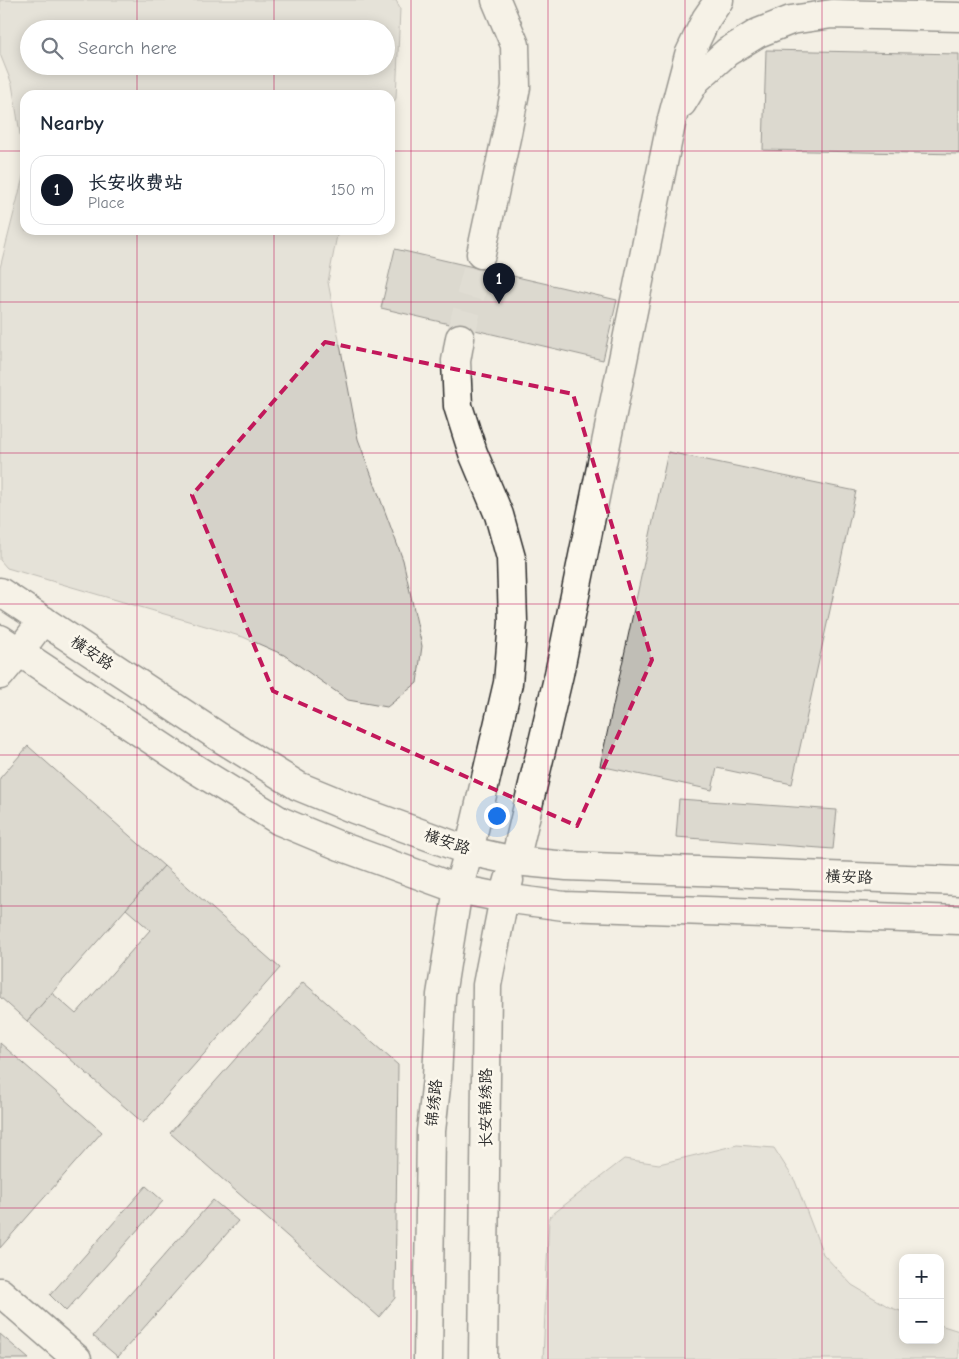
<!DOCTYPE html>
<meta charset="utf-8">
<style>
body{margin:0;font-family:"Comic Neue","LXGW WenKai TC",sans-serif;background:#f2f2f3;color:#1f2937}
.controls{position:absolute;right:15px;bottom:15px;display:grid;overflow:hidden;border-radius:10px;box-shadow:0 2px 12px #0003}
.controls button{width:45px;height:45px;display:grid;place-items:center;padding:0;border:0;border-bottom:1px solid #e0e1e3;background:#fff;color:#1f2937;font:25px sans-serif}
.you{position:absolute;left:496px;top:815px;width:18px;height:18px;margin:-12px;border:4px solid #fff;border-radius:50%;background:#1a73e8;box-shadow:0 0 0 8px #1a73e833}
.badge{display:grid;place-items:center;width:32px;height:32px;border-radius:50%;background:#111827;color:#fff;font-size:16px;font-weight:700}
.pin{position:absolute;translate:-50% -41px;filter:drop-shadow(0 1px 2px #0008)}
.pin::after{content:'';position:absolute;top:26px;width:18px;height:15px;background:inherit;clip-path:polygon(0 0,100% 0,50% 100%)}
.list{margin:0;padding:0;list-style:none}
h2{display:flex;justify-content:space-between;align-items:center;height:65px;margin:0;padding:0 20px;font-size:21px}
h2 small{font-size:16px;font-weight:400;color:#747a83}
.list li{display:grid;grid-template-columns:32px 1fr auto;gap:15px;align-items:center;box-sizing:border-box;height:70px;margin:0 10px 10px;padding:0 10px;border:1px solid #e0e1e3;border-radius:15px}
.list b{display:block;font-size:19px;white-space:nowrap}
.list p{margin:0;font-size:16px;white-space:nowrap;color:#747a83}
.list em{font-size:16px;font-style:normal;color:#747a83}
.icon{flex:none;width:28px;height:28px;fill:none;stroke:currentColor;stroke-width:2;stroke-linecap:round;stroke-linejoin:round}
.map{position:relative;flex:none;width:959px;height:1359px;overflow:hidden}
.search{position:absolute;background:#fff;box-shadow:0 2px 12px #0003;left:20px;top:20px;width:375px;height:55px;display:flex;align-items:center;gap:12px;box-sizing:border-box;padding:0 18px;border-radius:28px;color:#747a83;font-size:19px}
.panel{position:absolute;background:#fff;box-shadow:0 2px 12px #0003;left:20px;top:90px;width:375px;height:145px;border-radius:15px}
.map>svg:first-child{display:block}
.green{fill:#d5d2c9;stroke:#807e7a;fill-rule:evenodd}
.building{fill:#c0beb6;stroke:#2b2b2b}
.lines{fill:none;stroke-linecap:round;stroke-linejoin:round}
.highway-tunnel{stroke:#cbc8bf;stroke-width:28;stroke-dasharray:28 14;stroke-linecap:butt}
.street-casing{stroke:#2b2b2b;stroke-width:31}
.secondary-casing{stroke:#2b2b2b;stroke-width:31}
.highway-casing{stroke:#2b2b2b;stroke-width:31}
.street{stroke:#fbf7ec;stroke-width:28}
.secondary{stroke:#fbf7ec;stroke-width:28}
.highway{stroke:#fbf7ec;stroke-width:28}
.marked{fill:none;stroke:#c2185b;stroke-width:4;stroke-dasharray:10 6;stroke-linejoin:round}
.grid{fill:none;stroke:#c2185b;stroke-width:1;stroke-opacity:0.55}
.labels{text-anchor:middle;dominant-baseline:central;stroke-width:5;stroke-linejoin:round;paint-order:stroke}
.street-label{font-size:16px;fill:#2b2b2b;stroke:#fbf7ec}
</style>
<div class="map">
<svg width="959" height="1359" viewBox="0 0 959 1359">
<rect width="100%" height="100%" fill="#f3efe4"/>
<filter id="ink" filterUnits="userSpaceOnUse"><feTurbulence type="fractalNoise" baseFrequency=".02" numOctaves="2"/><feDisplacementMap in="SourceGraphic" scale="10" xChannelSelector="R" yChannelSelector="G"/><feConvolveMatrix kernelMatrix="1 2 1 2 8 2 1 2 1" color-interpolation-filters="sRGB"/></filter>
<g filter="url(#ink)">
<g class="green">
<path d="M 0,0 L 396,0 L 400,9 L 396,98 L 390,110 L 390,95 L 25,95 L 25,165 L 12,84 L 0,54 ZM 29,29 L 386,29 L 386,66 L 29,66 Z"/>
<path d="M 25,169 L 25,230 L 338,230 L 328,282 L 358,439 L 403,560 L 422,646 L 417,683 L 387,707 L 348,700 L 284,655 L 243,637 L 7,568 L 0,560 L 0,268 Z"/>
<path d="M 737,1145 L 774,1148 L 795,1181 L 823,1254 L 852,1285 L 889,1307 L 903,1312 L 903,1340 L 940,1340 L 940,1325 L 959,1331 L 959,1359 L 543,1359 L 549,1217 L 624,1159 L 659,1164 Z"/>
</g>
<g class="building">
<path d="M 766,50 L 959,54 L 959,154 L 763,150 Z"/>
<path d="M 395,249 L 617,300 L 603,360 L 381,308 Z"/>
<path d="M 668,452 L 856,491 L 792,784 L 717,768 L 712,790 L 600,766 Z"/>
<path d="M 28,746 L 164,866 L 27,1021 L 0,997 L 0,778 Z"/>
<path d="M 679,799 L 837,810 L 833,849 L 676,837 Z"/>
<path d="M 164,866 L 280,968 L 143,1123 L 27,1021 L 52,993 L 76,1014 L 150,930 L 126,909 Z"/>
<path d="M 303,982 L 398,1065 L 395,1298 L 379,1317 L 170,1133 Z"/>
<path d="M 0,1043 L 102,1132 L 0,1248 Z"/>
<path d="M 146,1186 L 163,1201 L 66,1311 L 50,1295 Z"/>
<path d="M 213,1200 L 238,1221 L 118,1357 L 93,1336 Z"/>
<path d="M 0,1334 L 29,1359 L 0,1359 Z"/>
</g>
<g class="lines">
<path class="highway-tunnel" d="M 460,338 L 481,254"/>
<defs>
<g id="street">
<path d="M 0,675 L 19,652 L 43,620"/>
<path d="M 0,1292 L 77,1359"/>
</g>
<g id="secondary">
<path d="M 0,592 L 219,737 L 298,786 L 354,809 L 469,851 L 515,861 L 567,866 L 959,881"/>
<path d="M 0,639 L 197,770 L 280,821 L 340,846 L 458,889 L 504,898 L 564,906 L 959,920"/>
<path d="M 428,1359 L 431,1131 L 437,1078 L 441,995 L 458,889 L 469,851"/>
<path d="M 483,1359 L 487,985 L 504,898 L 509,880"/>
</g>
<g id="highway">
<path d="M 682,103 L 696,80 L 727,52 L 758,33 L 791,20 L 832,14 L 959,17"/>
<path d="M 481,254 L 507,133 L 516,87 L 515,45 L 496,0"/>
<path d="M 460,338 L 456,361 L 458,406 L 473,453 L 499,515 L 511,558 L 513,622 L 508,683 L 469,851"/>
<path d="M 515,861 L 559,674 L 672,119 L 689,55 L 706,19 L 719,0"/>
</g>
</defs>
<use href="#street" class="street-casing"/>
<use href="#secondary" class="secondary-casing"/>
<use href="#highway" class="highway-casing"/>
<use href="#street" class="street"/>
<use href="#secondary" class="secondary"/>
<use href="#highway" class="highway"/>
</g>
</g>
<path d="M0 0H959V1359H0ZM 325,342 L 573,394 L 652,660 L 577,826 L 273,691 L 192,495 Z" fill="#f3efe4" fill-opacity=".55" fill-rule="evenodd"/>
<path class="marked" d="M 325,342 L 573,394 L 652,660 L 577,826 L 273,691 L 192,495 Z"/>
<path class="grid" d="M 137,0 L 137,29M 274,0 L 274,29M 411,0 L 411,1359M 548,0 L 548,1359M 685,0 L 685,1359M 822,0 L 822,1359M 137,66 L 137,95M 274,66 L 274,95M 0,151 L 25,151M 390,151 L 959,151M 137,230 L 137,1359M 274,230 L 274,1359M 0,302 L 959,302M 0,453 L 959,453M 0,604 L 959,604M 0,755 L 959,755M 0,906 L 959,906M 0,1057 L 959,1057M 0,1208 L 959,1208"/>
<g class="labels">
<g class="street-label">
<text transform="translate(92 653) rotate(34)">横安路</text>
<text transform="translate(447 842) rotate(19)">横安路</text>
<text transform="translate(849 877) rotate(2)">横安路</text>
<text transform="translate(434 1103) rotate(-84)">锦绣路</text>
<text transform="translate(486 1108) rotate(-90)">长安锦绣路</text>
</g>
</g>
</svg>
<div class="controls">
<button>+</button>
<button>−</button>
</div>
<div class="you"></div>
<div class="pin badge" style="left:499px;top:304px">1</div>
<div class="search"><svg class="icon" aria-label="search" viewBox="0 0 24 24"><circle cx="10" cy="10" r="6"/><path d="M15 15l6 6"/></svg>Search here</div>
<section class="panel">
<h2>Nearby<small></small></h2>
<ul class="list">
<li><span class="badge">1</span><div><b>长安收费站</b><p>Place</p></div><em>150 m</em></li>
</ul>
</section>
</div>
